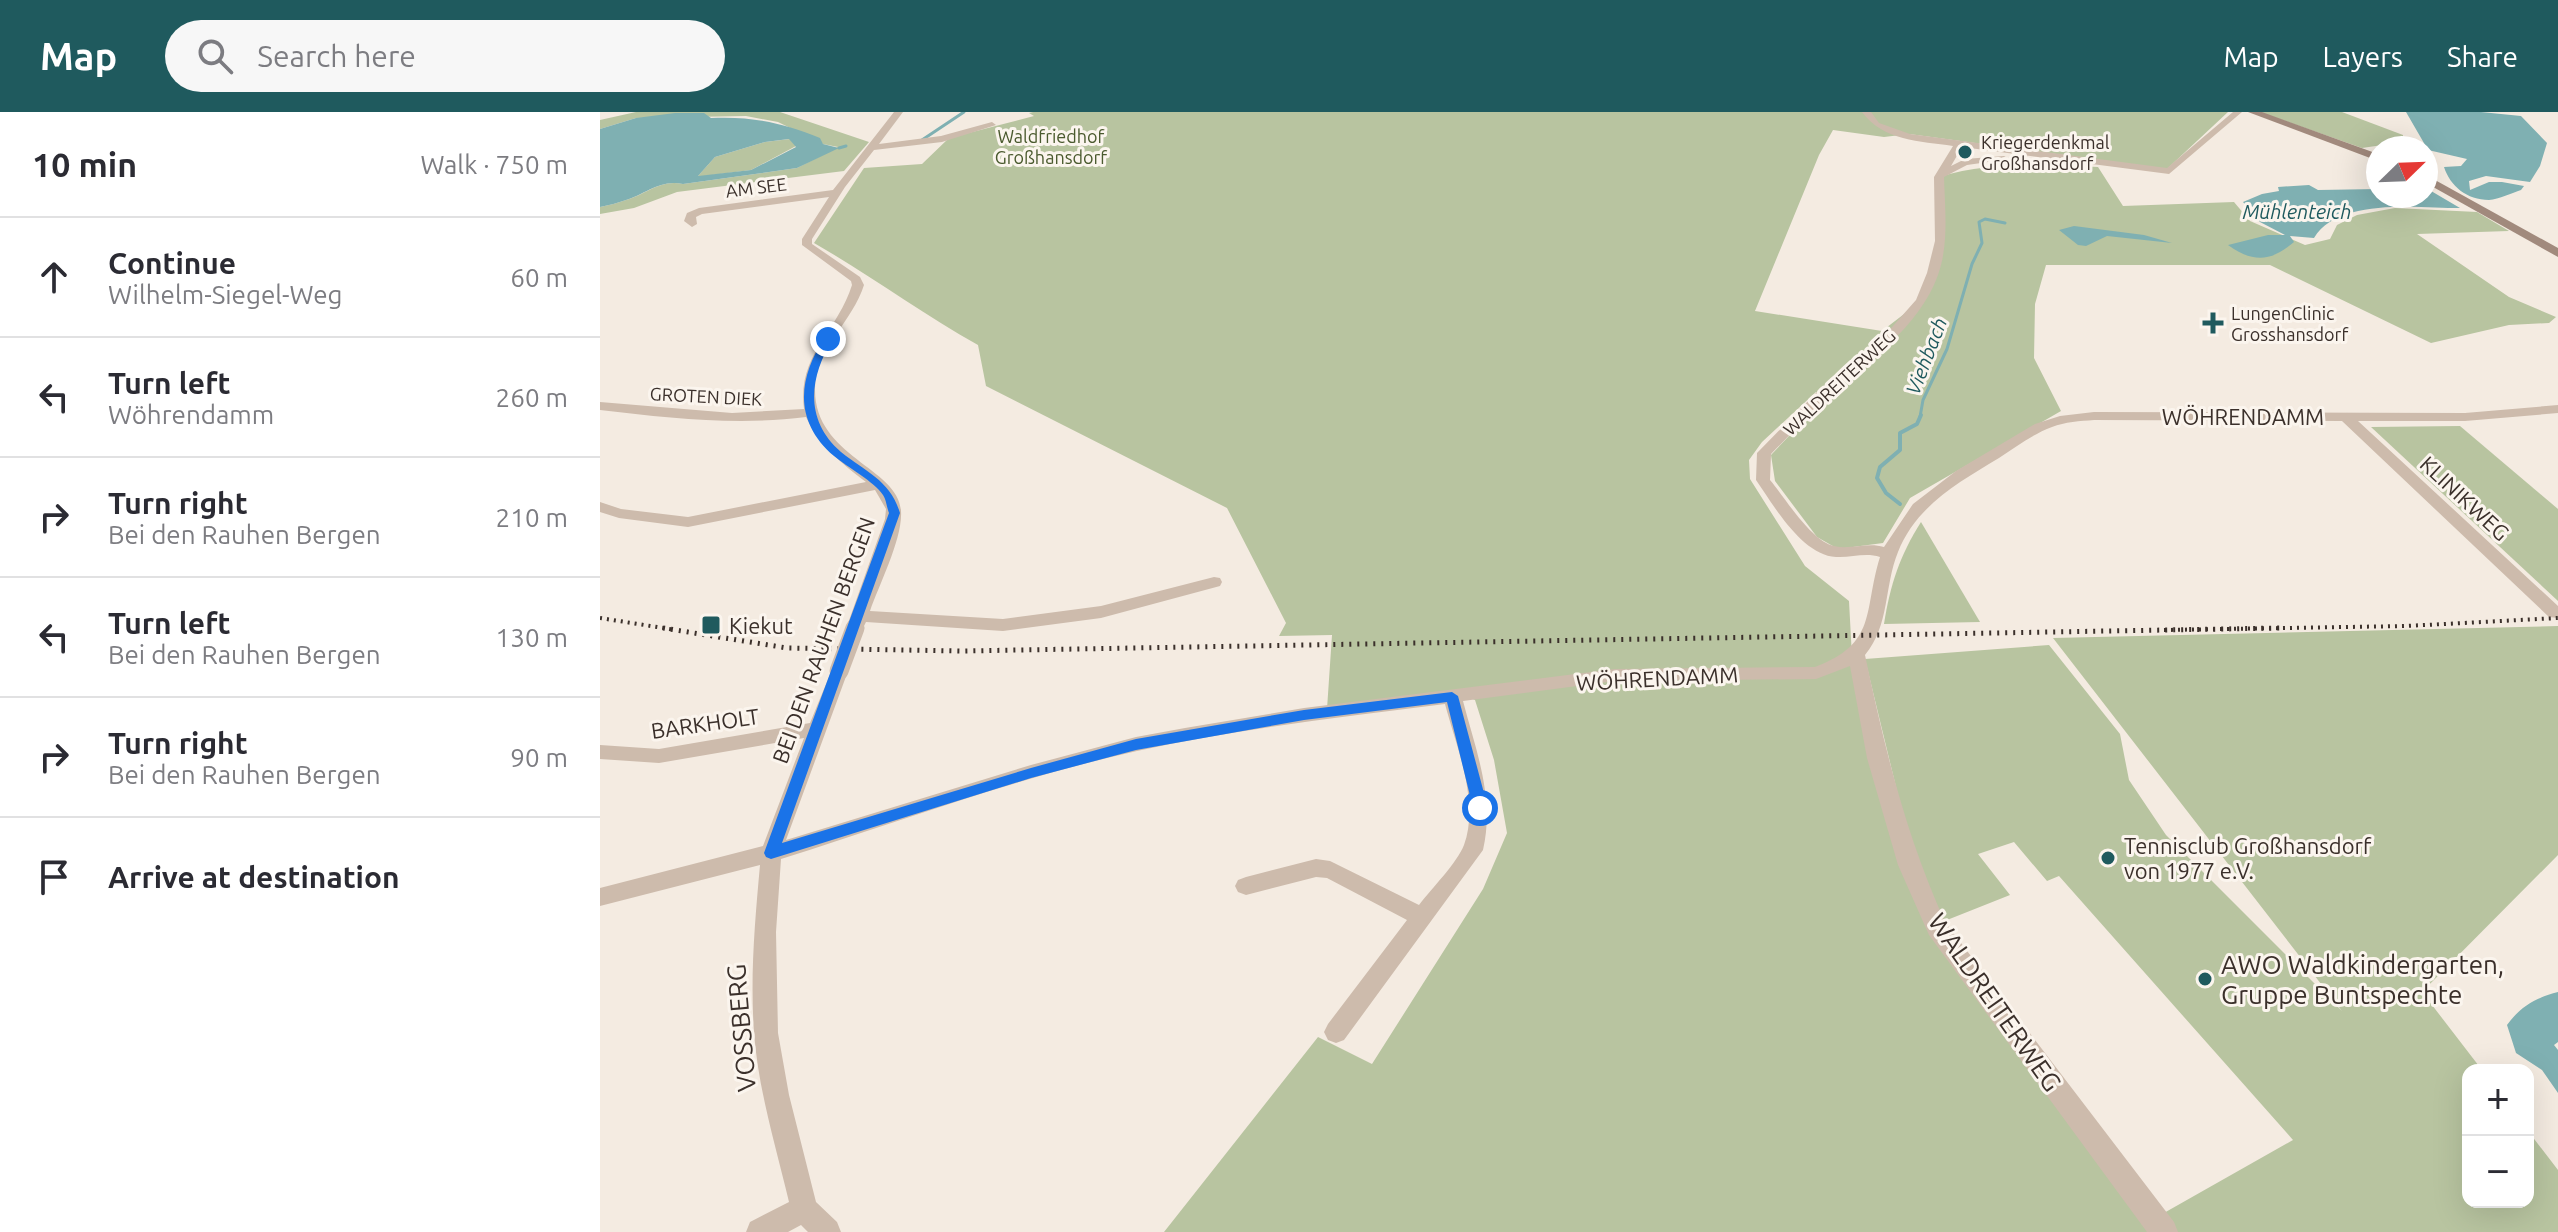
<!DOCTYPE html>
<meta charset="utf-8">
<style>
body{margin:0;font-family:Ubuntu,sans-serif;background:#f7f7f7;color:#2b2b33}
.controls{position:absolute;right:24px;bottom:24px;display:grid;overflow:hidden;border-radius:16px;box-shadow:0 8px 32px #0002}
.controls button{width:72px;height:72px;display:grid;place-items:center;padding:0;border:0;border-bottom:2px solid #e1e1e2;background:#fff;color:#2b2b33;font:40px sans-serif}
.compass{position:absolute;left:1766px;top:24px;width:72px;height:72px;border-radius:50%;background:#fff;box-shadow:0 8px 32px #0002;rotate:67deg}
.stop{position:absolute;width:24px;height:24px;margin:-18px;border:6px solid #1a73e8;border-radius:50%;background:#fff}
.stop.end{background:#1a73e8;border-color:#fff;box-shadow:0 2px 8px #0008}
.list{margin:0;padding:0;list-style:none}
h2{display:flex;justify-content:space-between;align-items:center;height:104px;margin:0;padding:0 32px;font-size:34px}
h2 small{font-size:26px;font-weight:400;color:#7c7c81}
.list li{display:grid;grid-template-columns:52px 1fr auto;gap:24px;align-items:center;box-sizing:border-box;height:120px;padding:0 32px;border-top:2px solid #e1e1e2}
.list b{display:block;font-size:30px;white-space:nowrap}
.list p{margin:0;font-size:26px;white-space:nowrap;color:#7c7c81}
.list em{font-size:26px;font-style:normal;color:#7c7c81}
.icon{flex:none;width:44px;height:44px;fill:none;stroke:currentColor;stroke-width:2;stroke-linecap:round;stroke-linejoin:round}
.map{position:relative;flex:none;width:1958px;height:1120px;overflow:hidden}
header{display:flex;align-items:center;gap:48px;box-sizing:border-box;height:112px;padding:0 40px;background:#1f5a5e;color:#fff}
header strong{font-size:38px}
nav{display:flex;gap:44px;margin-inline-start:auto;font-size:28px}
.search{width:560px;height:72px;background:#f7f7f7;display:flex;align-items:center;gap:20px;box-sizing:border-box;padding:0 28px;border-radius:44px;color:#7c7c81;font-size:30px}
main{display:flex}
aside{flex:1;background:#fff}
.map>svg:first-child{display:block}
.green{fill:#b8c4a0}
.water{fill:#7fb0b2;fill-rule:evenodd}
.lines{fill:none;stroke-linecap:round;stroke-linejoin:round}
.stream-far1{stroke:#7fb0b2;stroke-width:3}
.stream{stroke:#7fb0b2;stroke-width:4}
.street{fill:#cdbbac;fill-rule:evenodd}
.secondary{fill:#a18a7d;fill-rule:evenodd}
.rail-far1{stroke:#3b302b;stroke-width:4;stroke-dasharray:2 5;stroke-linecap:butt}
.rail{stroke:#3b302b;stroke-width:5;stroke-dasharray:2 6;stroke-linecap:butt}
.street-bridge-far1{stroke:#cdbbac;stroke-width:15}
.street-bridge{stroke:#cdbbac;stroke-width:19}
.route{fill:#1a73e8}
.poi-dot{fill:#1f5a5e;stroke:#fbf5ee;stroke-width:3}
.labels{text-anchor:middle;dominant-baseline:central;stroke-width:6;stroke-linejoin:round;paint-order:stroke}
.far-park-label{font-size:18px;fill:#4a5a2e;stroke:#fbf5ee}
.far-poi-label{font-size:18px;fill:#3b302b;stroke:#fbf5ee;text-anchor:start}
.far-street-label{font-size:18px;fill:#3b302b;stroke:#fbf5ee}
.far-water-label{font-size:20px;font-style:italic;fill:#1f5a5e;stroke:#fbf5ee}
.street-label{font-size:22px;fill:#3b302b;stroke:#fbf5ee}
.poi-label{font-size:22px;fill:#3b302b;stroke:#fbf5ee;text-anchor:start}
.near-poi-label{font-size:26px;fill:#3b302b;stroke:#fbf5ee;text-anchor:start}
.near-street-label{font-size:26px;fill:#3b302b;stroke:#fbf5ee}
</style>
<header>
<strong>Map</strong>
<div class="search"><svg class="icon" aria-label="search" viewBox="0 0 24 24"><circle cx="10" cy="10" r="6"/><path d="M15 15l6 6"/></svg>Search here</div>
<nav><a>Map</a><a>Layers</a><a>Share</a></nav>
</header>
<main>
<aside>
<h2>10 min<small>Walk · 750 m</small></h2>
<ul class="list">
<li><svg class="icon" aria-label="ahead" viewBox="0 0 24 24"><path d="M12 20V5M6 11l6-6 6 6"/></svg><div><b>Continue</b><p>Wilhelm-Siegel-Weg</p></div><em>60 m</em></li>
<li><svg class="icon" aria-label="left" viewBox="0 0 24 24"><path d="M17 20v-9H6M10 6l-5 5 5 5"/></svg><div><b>Turn left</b><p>Wöhrendamm</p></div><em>260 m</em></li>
<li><svg class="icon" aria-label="right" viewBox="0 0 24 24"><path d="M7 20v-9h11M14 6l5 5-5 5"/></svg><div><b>Turn right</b><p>Bei den Rauhen Bergen</p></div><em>210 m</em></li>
<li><svg class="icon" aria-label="left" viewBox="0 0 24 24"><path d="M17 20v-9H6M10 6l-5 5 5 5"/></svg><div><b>Turn left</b><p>Bei den Rauhen Bergen</p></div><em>130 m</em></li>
<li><svg class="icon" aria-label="right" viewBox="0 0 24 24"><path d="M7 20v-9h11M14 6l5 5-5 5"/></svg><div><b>Turn right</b><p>Bei den Rauhen Bergen</p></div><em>90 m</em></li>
<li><svg class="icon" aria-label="arrive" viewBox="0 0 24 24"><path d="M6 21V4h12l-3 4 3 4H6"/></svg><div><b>Arrive at destination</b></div></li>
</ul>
</aside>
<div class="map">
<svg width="1958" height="1120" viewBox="0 0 1958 1120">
<rect width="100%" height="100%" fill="#f4ebe1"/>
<g class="green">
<path d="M 36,0 L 180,0 L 269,30 L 244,59 L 77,80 L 34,96 L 0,102 L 0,95 C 9,93 18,91 26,88 C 47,82 60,67 83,72 L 197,56 L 238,35 L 223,32 L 178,10 L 146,4 L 36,6 L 0,17 L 0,8 Z"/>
<path d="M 433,0 L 1628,0 L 1567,57 L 1309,22 L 1284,25 L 1233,18 L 1219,43 L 1155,199 L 1282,219 L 1321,189 L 1340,129 L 1339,65 C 1391,49 1444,53 1498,55 L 1523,94 L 1634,90 L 1650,109 L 1705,133 L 1730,127 L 1737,113 L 1757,103 L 1795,96 L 1877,100 L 1909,119 L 1817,122 L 1909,185 L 1956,205 L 1949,211 L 1909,213 L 1831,231 L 1670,153 L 1446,153 L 1435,192 L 1434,246 L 1461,299 L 1310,386 L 1283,431 L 1238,437 L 1217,425 L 1175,369 L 1171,343 L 1224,287 L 1216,280 L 1162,330 L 1149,348 L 1150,367 L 1205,454 L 1249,489 L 1252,545 L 1302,753 L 1548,1110 L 1693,1028 L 1459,764 L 1447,769 L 1414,730 L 1378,742 L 1410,783 L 1342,810 L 1311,737 L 1265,547 L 1449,533 L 1520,622 L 1529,668 L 1566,723 L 1742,899 L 1453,526 L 1958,514 L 1958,743 L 1822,880 L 1882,958 L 1868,958 L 1868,1090 L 1928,1090 L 1928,1019 L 1958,1058 L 1958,1120 L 564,1120 L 718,925 L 772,952 L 883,777 L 907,721 L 894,648 L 875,588 L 855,580 L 727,597 L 732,523 L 679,524 L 686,511 L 627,396 L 386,274 L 378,233 C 321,201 270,163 214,131 L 264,56 L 322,52 L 349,26 L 434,4 L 429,1 Z"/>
<path d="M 1660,0 L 1742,0 L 1803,23 L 1803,30 L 1762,36 Z"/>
<path d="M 190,27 L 196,34 L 151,58 L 97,65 L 115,45 L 165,30 Z"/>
<path d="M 1860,314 L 1958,397 L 1958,489 L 1771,315 Z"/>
<path d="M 1321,410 L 1380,510 L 1284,512 C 1290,473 1300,443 1321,410 Z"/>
</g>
<g class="water">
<path d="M 1806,0 L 1881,0 L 1921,4 L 1947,31 L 1940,54 L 1930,70 L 1886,64 L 1869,69 L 1870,78 L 1889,70 L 1902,70 L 1924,74 L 1921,78 C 1912,81 1899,87 1889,88 C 1867,88 1850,74 1844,55 L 1861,54 L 1867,47 L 1828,38 Z"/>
<path d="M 75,1 L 104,1 L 111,6 C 152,4 183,11 220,26 L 223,32 L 239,36 L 197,56 L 83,72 C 60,67 46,82 26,88 C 18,91 9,93 0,95 L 0,17 L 36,6 ZM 189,27 L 196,35 L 151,58 L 98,64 L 115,45 L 165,30 Z"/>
<path d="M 1709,73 L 1718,78 L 1778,77 L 1778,84 L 1826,84 L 1826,76 L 1860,96 C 1818,96 1738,85 1714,126 L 1690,124 L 1694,130 C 1671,150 1653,151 1628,133 L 1668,123 L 1685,123 L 1660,110 L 1643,90 L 1662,82 L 1679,79 L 1678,75 Z"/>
<path d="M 1474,114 L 1544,123 L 1572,131 L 1507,124 L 1486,134 L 1478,133 L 1459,118 Z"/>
<path d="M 1958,880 L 1958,930 L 1954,933 L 1958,938 L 1958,981 L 1942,958 L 1916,941 L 1907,913 C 1921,894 1935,886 1958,880 Z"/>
</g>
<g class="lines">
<g class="stream-far1">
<path d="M 322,28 L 364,0"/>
<path d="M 239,36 L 246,34"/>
<path d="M 1320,305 L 1323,288 L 1347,237 L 1372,152 L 1382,131 L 1379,110 L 1385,107 L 1405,111"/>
</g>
<path class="stream" d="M 1300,392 L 1286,381 L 1277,366 L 1280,355 L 1300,338 L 1300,321 L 1317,312 L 1321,303"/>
<g class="street">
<path d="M 294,0 L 303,0 L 279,32 L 341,24 L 392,10 L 396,13 L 342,30 L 274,38 L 245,75 L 212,127 L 212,132 L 260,165 L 264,173 C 253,209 214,239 215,278 C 215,345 299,356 301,399 C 303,426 279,473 270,499 L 403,507 L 501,494 L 614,465 L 620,466 L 622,470 L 620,474 L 501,506 L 403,519 L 266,510 L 262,518 L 256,520 L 247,514 L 285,407 L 286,397 L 275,378 L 88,415 L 19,406 L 0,400 L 0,390 L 21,397 L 88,405 L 266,370 C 241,351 220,334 206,305 C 137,314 69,306 0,298 L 0,290 L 132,301 L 204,297 C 197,242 237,221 252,173 L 251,169 L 202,133 L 202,127 L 229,85 L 102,102 L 96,105 L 97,112 L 92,115 L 84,109 L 87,101 L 99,96 L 233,78 Z"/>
<path d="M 1262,0 L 1271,0 L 1279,11 L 1310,22 L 1567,56 L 1633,0 L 1642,0 L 1569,62 L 1362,35 L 1351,54 L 1365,47 L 1404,44 L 1409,47 L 1367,53 L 1344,65 C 1345,98 1349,132 1338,163 C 1319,216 1268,249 1228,285 C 1208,303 1190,323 1171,342 L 1170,368 C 1186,387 1211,429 1234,434 C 1251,438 1267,430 1284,435 L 1313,392 L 1356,359 L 1435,312 L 1460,304 L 1494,300 L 1865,301 L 1958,293 L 1958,301 L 1865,309 L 1758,309 L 1958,494 L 1958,506 L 1949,505 L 1742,309 L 1494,308 C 1480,309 1465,310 1452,315 C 1433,322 1416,335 1399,346 C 1359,370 1316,394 1298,440 C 1284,474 1290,513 1265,543 C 1285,637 1305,721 1345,810 L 1574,1110 L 1578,1120 L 1547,1120 L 1329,823 L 1298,753 L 1267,646 L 1250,554 L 1216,567 L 1015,569 L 863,589 C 876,639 895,686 883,738 L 744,928 L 736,931 L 728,928 L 724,920 L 728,912 L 807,808 L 727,766 L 716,765 L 646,783 L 638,780 L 635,774 L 638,768 L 646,765 L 716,747 L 730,749 L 819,793 C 832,776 857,751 864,733 C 880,689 856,634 845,592 C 742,605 638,617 537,639 C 419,665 298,710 181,747 L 176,820 L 178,921 L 189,983 L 216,1090 L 237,1110 L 241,1120 L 208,1120 L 201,1113 L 188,1120 L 146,1120 L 150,1110 L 189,1090 C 176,1035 158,977 154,920 C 150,865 155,808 160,753 L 0,794 L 0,776 L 163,734 L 204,626 L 59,651 L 0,647 L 0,633 L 59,637 L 210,611 L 233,555 L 245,555 L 248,559 L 186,728 L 431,653 L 536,625 L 585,616 L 704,596 L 1015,557 L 1215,555 C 1278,531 1263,500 1280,445 C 1265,440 1251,446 1236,445 C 1202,443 1174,394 1156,368 L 1157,341 L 1216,281 L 1285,223 L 1316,188 L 1327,161 L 1335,129 L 1334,65 L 1353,34 C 1320,29 1283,29 1262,0 Z"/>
</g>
<g class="secondary">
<path d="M 1648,0 L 1662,0 L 1778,42 L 1778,49 Z"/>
<path d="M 1826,63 L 1958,136 L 1958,145 L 1826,71 Z"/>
</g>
<g class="rail-far1">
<path d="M 0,506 L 76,518"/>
<path d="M 1564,518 L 1806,514 L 1958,506"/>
</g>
<path class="rail" d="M 63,516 L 187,536 L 362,539 L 1680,516"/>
<path class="street-bridge-far1" d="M 254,518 L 256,514"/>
<path class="street-bridge" d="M 239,559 L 255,516"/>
</g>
<path class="route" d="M 225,225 L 233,227 C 209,265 204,308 241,340 C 267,361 290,368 300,401 L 182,731 L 431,656 L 536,627 L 704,598 L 852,580 L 858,584 L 888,696 L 885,700 L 875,700 L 873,696 L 847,590 L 704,608 L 536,638 L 431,666 L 171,747 L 166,745 L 164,741 L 289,401 C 287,396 286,387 283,383 C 275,370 247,355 234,344 C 193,309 198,266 225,225 Z"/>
<g class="poi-dot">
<circle cx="1365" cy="40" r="8"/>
<path d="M1609 199h8v8h8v8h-8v8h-8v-8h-8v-8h8z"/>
<rect x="101" y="503" width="20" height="20" rx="4"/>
<circle cx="1508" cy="746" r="8"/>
<circle cx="1605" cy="867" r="8"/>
</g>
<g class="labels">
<g class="far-park-label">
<text x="451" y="24">Waldfriedhof<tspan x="451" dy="21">Großhansdorf</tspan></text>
</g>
<g class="far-poi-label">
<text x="1381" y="30">Kriegerdenkmal<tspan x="1381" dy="21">Großhansdorf</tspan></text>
<text x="1631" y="201">LungenClinic<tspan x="1631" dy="21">Grosshansdorf</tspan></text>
</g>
<g class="far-street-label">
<text transform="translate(156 75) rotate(-7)">AM SEE</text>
<text transform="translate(1239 270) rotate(-43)">WALDREITERWEG</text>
<text transform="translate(106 284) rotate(3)">GROTEN DIEK</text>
</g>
<g class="far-water-label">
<text x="1697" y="99">Mühlenteich</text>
<text transform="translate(1326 244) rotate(-69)">Viehbach</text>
</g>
<g class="street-label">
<text x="1643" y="304">WÖHRENDAMM</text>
<text transform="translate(1865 386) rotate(43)">KLINIKWEG</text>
<text transform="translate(223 528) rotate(-70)">BEI DEN RAUHEN BERGEN</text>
<text transform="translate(1057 566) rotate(-3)">WÖHRENDAMM</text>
<text transform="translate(105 611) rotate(-8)">BARKHOLT</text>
</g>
<g class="poi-label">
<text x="129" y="513">Kiekut</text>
<text x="1524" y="733">Tennisclub Großhansdorf<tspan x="1524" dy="25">von 1977 e.V.</tspan></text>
</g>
<g class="near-poi-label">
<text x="1621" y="852">AWO Waldkindergarten,<tspan x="1621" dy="30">Gruppe Buntspechte</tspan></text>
</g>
<g class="near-street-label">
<text transform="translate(1395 890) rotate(55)">WALDREITERWEG</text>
<text transform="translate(141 916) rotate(-95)">VOSSBERG</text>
</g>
</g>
</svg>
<div class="controls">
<button>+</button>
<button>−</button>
</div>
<svg class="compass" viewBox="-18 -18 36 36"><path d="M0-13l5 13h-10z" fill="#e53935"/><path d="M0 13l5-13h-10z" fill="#7c7c81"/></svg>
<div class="stop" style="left:880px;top:696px"></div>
<div class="stop end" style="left:228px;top:227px"></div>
</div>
</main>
